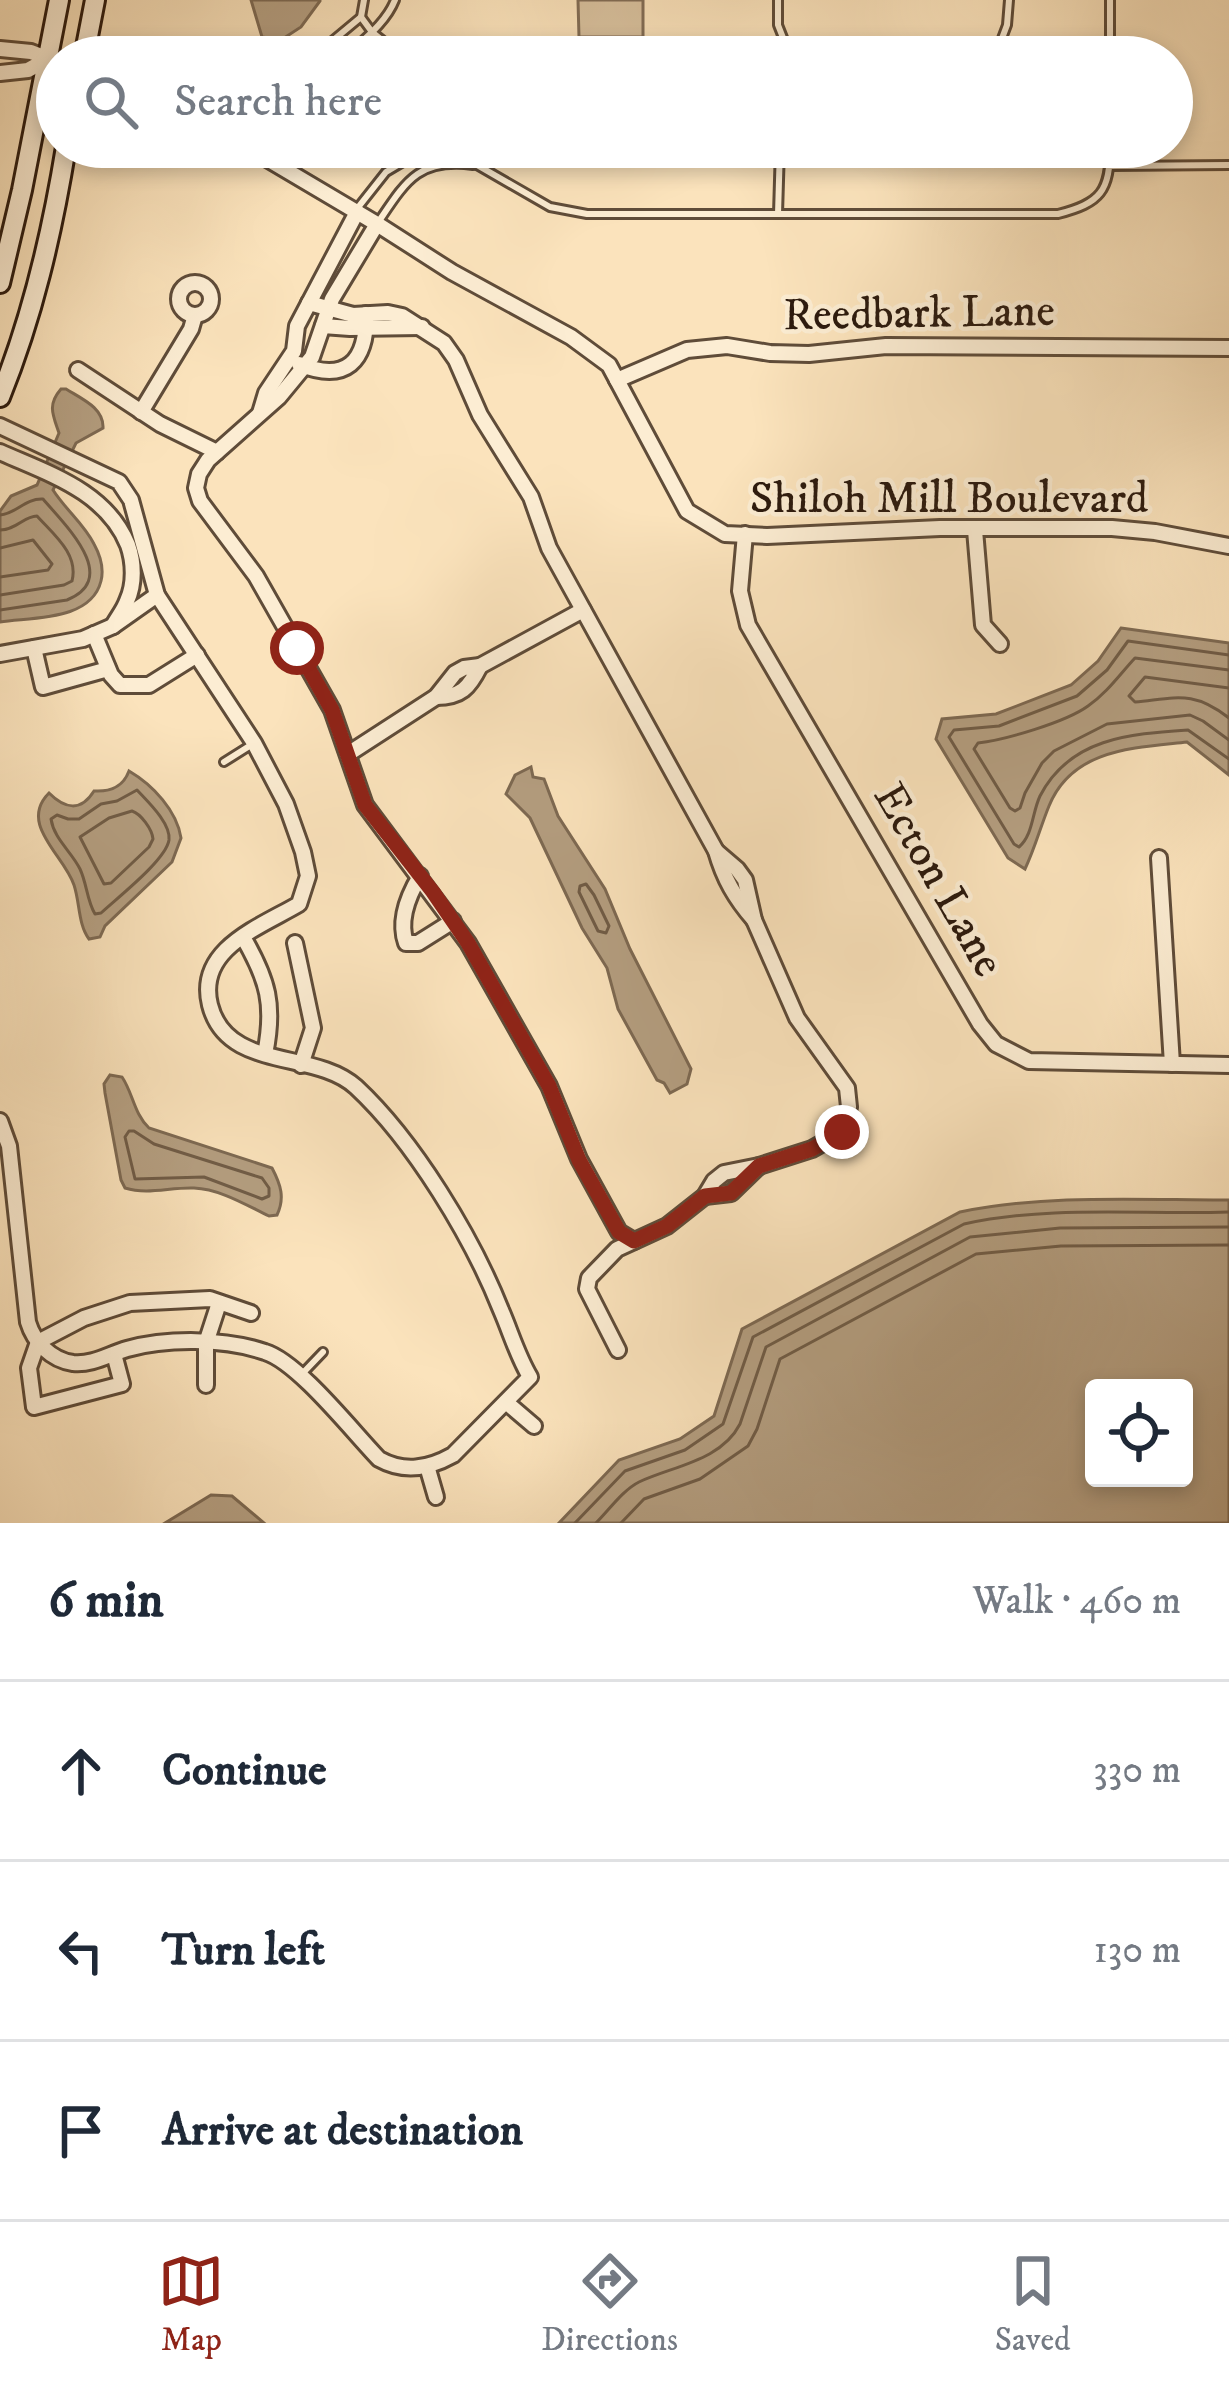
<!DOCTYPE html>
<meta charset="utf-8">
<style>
body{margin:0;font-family:"IM FELL DW Pica",serif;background:#f2f2f3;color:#1f2937}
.controls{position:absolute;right:36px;bottom:36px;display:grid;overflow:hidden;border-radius:12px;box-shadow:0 6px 18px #0003}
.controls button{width:108px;height:108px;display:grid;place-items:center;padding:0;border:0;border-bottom:3px solid #e0e1e3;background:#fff;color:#1f2937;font:60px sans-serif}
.stop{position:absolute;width:36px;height:36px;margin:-27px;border:9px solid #8f2418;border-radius:50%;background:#fff}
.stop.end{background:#8f2418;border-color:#fff;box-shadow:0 3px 12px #0008}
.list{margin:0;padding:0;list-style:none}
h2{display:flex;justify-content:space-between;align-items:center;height:156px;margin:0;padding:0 48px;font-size:51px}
h2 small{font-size:39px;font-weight:400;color:#747a83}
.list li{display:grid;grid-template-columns:78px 1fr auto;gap:36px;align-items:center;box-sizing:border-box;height:180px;padding:0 48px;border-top:3px solid #e0e1e3}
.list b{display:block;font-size:45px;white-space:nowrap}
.list em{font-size:39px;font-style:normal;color:#747a83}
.icon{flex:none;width:66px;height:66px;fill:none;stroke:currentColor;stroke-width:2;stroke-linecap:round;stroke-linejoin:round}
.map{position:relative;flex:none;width:1229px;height:1523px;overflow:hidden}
.search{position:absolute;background:#fff;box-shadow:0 6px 18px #0003;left:36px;right:36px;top:36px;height:132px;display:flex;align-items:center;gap:30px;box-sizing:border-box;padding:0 42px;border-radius:66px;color:#747a83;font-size:45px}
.sheet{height:696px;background:#fff}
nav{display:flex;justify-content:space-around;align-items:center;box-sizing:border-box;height:168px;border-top:3px solid #e0e1e3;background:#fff;font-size:33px;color:#747a83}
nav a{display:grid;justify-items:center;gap:6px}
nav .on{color:#8f2418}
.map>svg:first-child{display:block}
.green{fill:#d8c19e;stroke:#826d56;stroke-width:3}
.water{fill:#b49e80;stroke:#7d6952;stroke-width:3;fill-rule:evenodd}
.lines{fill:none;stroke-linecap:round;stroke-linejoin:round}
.shore{stroke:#705c46;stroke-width:3}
.lane-casing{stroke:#5f4c39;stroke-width:12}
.street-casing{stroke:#5f4c39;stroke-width:20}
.secondary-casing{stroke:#2b190d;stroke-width:24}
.lane{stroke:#fcedd3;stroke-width:6}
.street{stroke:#fcedd3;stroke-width:14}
.secondary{stroke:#fcedd3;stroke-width:18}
.route{stroke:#8f2418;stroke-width:15}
.labels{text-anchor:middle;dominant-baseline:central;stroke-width:9;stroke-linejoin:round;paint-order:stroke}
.street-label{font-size:45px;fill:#2b190d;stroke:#fcedd3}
</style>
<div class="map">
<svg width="1229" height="1523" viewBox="0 0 1229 1523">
<rect width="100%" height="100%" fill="#fbe3bc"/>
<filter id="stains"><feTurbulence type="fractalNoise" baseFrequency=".00167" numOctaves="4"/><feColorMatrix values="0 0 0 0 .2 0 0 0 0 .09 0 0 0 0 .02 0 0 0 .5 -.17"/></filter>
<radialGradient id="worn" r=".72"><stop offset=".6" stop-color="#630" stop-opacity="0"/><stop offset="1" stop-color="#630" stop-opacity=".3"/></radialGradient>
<path class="green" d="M 578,0 L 643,0 L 643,37 L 579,37 Z"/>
<g class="water">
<path d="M 251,0 L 320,0 L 320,1 L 301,27 L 281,40 L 262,37 Z"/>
<path d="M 61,389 L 66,389 C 82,399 104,408 103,428 L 76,443 L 53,490 C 65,509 84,524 94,544 C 100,555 104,569 101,581 C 91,621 33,617 0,622 L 0,511 L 11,496 L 37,485 L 59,433 C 53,415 47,405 61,389 Z"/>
<path d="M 1121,628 L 1229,643 L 1229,775 L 1187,742 C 1133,748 1072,749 1049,806 C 1040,828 1035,848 1025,869 L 1008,858 L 936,739 L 942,719 L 996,714 L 1071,685 L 1098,661 Z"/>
<path d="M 531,767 L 533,777 L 544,779 L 558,816 L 605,889 L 630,949 L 691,1069 L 687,1084 L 670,1093 L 664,1083 L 657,1080 L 618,1009 L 607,968 L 582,928 L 530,818 L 506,794 L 515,775 Z"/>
<path d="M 129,771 C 153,785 177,811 181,838 L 172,862 L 105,926 L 100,937 L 89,939 C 78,924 80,903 74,885 C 64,855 18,824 49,793 C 65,809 81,812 94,791 C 111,792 123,787 129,771 Z"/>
<path d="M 110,1075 L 122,1077 C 133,1093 134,1114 149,1128 L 272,1168 C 281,1185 285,1198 277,1215 L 269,1216 C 246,1205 220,1189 194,1188 C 170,1187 148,1195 125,1188 L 121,1180 L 105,1093 L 104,1084 Z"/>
<path d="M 1229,1200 L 1229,1523 L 559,1523 L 619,1460 L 680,1439 L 714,1416 L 742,1329 L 960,1212 C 1047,1194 1140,1200 1229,1200 ZM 1094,1388 L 1184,1388 L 1184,1478 L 1094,1478 Z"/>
<path d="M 211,1495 L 232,1496 L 264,1523 L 165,1523 Z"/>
</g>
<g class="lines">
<g class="shore">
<path d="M 0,515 C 16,514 25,498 43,499 C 63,523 122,578 67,600 L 0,610"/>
<path d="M 0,530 C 16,530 24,516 37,516 C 53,534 79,554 72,581 L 64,585 L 0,595"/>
<path d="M 0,548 L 33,540 L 52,564 L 48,570 L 0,577"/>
<path d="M 1229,655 L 1128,641 L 1107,670 L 1077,696 L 999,726 L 954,730 L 949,737 L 1014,844 L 1019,847 C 1033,835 1032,813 1040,796 C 1070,738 1129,734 1188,730 L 1229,759"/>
<path d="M 1229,670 L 1135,658 C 1120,674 1107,693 1088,706 C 1066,722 1005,740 978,743 L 974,749 L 1010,808 L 1015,811 L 1020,808 L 1025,793 L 1042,763 L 1054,751 L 1107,724 L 1190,715 L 1203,721 L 1229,740"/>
<path d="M 1229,688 L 1145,677 L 1129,696 L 1135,702 C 1177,698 1193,690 1229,718"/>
<path d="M 137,790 C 147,801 171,823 169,840 C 166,860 117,898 101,913 L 95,914 C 87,901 87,884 80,869 C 71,851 54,839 51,819 L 57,815 L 68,819 L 79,819 L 101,804 L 117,801 Z"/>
<path d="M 132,811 C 141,814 152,829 153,839 L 149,847 L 111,883 L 104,884 L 80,837 L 109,818 Z"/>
<path d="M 586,884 L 594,895 L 609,926 L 606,933 L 598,931 L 579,892 L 580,886 Z"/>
<path d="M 129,1131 L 134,1131 L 154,1144 L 262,1178 L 269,1188 L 269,1196 L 262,1199 L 204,1177 L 135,1179 L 125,1137 Z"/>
<path d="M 575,1523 L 625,1471 L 685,1450 L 723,1424 L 753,1337 L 964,1224 C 1050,1205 1141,1215 1229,1212"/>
<path d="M 596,1523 C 609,1510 623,1490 639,1482 C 673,1466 721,1461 740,1424 L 766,1347 L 970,1237 L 1060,1228 L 1229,1227"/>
<path d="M 621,1523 L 644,1499 L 700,1479 L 748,1446 L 757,1429 L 780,1359 L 976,1254 L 1061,1246 L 1229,1245"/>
</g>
<defs>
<g id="lane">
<path d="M 778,0 L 778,25 L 789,53 L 787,57"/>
<path d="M 361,17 L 372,32 L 403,57"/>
<path d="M 789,53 L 988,48 L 1001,41 L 1007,25 L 1009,0"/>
<path d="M 313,57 L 361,17 L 364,0"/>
<path d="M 345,57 C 363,40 386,23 395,0"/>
<path d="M 1110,57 L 1110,0"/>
<path d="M 1110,166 L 1229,165"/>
<path d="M 356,210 L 386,172 L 408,159 L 433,152 L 458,154 L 550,207 L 587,214 L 1058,214 C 1101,203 1110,191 1110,147"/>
<path d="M 778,214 L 780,147"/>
<path d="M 377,224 C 406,181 418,158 473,165"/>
<path d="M 224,762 L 251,745"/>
<path d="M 301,1375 L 323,1352"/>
</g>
<g id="street">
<path d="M 0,49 L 31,52 L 57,62"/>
<path d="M 0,73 L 28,70 L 48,59"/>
<path d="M 247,147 L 377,224 L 452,272 L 571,337 L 609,365 L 687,511 L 725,534 L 767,536 L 940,528 L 1112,528 L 1155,532 L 1229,546"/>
<path d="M 377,224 L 332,299 L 312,357 L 279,397 L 208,460 L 199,474 L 196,488 L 200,501 L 256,576 L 332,710 L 365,805 L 468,943 L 549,1086 L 579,1159 L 619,1232 L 634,1241"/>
<circle cx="195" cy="299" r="16"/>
<path d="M 309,303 L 353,315 L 388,313 L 402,316 L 444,343 L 456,360 L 480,415 L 531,497 L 549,548 L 716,851 C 724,879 735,898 754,920"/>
<path d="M 323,326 L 350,328 L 422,327"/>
<path d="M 299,364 C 346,383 367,362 366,314"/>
<path d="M 78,370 L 160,424 L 217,452"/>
<path d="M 617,380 L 687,350 L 727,346 L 770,353 L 809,354 L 886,346 L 1229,348"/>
<path d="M 141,412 L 191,329 L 195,315"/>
<path d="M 260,413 L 266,393 L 294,351 L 297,326 L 357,212"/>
<path d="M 0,426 L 119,482 L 131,500 L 157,595 L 254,743 L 286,804 L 303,852 L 308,876 L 299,904 C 260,927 196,949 210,1005 C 227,1072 314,1049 356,1087 C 414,1141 472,1237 501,1310 C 511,1333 517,1355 530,1377 L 453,1455 C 428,1469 404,1473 379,1459 C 352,1431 298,1362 265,1352 C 224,1338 167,1338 127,1349 C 109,1354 93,1365 73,1363 C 51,1360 34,1342 28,1322 L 9,1146 L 0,1121"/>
<path d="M 0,452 C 49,474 106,491 128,545 C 134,562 135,584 127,601 C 124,610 117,618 113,626"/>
<path d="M 975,530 L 983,625 L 1000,644"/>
<path d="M 745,534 L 740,591 L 748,625 L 980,1024 L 996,1044 L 1029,1061 L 1229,1065"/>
<path d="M 94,634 L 111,675 L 120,685 L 149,685 L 197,655"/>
<path d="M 34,648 L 43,687 L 108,669"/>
<path d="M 0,654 L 83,639 L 113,626 L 157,595"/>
<path d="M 436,697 C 461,697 469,688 480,666"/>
<path d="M 348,754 L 436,697 L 455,673 L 464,668 L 480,666 L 583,610"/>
<path d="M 1159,858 L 1172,1064"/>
<path d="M 420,876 C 408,896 398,920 406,943 L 418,943 L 453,921"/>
<path d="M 243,937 C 268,980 275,1005 265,1054"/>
<path d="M 295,943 L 313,1028 L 301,1065"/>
<path d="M 705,1196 L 731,1193 L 759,1166"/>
<path d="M 618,1350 L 587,1289 L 589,1278 L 617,1249 L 667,1226 L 705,1196 L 714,1181 L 724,1173 L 759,1166 L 812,1149 L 842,1132 L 849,1107 L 847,1088 L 797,1018 L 754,920 L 745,880 L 737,869 L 716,851"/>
<path d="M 114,1354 L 122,1384 L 34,1407 L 29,1368 L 38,1342 L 84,1318 L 130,1303 L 210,1299 L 251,1313"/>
<path d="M 206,1385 L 206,1343 L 219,1303"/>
<path d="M 506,1402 L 534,1426"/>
<path d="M 427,1466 L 436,1497"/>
</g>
<g id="secondary">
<path d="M 84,57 L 95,0"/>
<path d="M 0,283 L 22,190 L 59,0"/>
<path d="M 0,397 C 33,316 52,233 66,147"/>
</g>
</defs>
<use href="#lane" class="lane-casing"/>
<use href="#street" class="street-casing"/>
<use href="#secondary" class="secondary-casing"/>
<use href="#lane" class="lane"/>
<use href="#street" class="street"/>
<use href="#secondary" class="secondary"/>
</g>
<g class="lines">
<path class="route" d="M 297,648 L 332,710 L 365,805 L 433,892 L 468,943 L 549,1086 L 579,1160 L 619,1232 L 634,1241 L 667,1226 L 705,1196 L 731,1193 L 759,1166 L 812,1149 L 842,1132"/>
</g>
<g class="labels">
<g class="street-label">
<text transform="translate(919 314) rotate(-1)">Reedbark Lane</text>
<text x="949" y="499">Shiloh Mill Boulevard</text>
<text transform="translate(938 880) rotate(60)">Ecton Lane</text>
</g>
</g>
<rect width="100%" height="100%" filter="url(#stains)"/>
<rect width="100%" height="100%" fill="url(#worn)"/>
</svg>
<div class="controls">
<button><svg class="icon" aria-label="locate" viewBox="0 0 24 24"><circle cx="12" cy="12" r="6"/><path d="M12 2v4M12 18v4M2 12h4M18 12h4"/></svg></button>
</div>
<div class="stop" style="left:297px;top:648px"></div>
<div class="stop end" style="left:842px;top:1132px"></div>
<div class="search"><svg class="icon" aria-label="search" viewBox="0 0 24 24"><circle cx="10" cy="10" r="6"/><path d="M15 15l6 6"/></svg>Search here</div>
</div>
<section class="sheet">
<h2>6 min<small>Walk · 460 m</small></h2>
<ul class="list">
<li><svg class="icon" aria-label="ahead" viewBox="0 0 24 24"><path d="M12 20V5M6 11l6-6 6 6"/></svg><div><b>Continue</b></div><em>330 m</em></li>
<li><svg class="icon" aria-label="left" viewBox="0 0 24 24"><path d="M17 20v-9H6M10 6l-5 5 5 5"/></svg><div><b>Turn left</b></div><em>130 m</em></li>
<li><svg class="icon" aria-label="arrive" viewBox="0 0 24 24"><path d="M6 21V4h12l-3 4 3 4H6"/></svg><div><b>Arrive at destination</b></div></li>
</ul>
</section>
<nav>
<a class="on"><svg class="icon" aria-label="map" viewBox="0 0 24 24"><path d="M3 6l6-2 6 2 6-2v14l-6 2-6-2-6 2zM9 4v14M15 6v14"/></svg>Map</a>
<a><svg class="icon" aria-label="directions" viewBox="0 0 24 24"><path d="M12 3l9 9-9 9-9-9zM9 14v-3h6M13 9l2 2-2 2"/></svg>Directions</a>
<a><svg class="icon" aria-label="saved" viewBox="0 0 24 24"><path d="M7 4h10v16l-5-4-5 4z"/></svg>Saved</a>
</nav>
